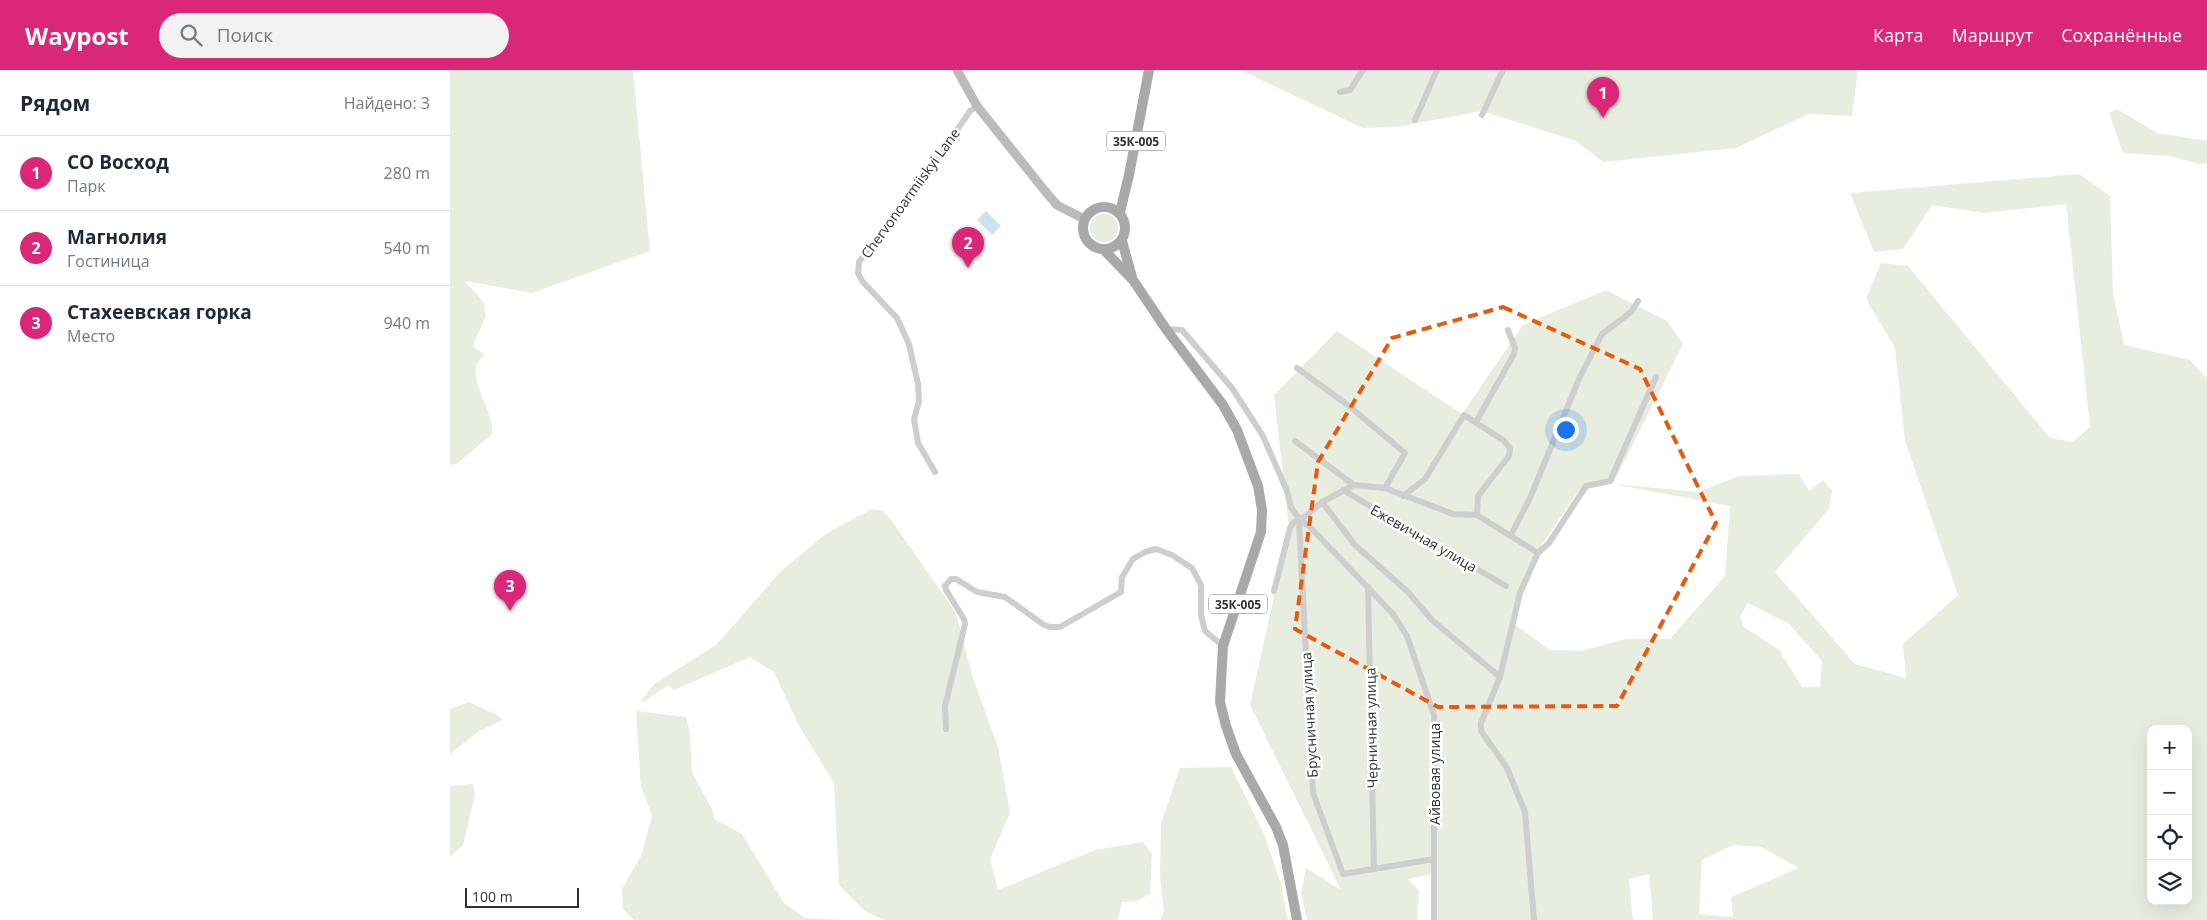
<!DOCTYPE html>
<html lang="ru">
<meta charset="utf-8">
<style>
body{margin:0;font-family:"Open Sans",sans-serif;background:#f2f2f3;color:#1f2937}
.controls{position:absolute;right:15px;bottom:15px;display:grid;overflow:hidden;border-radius:10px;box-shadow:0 5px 20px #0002}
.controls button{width:45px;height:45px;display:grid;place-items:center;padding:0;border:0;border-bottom:1px solid #e0e1e3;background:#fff;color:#1f2937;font:25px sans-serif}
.scale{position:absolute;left:15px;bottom:12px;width:114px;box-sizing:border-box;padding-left:5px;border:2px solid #313131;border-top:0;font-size:14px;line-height:18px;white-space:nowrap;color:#313131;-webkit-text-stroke:4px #fff;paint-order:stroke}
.you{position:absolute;left:1115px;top:359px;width:18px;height:18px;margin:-12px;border:4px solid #fff;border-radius:50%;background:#1a73e8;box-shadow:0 0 0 8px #1a73e833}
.badge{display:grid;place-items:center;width:32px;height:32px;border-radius:50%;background:#db2777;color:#fff;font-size:16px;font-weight:700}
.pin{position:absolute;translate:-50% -41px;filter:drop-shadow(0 1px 2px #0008)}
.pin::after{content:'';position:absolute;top:26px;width:18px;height:15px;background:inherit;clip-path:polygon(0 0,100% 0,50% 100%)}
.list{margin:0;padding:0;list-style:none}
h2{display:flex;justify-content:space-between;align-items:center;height:65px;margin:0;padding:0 20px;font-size:21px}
h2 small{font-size:16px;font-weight:400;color:#747a83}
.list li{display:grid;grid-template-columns:32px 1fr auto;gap:15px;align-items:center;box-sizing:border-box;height:75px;padding:0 20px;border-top:1px solid #e0e1e3}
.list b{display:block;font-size:19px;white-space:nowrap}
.list p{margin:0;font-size:16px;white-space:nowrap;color:#747a83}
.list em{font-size:16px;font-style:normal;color:#747a83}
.icon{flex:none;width:28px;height:28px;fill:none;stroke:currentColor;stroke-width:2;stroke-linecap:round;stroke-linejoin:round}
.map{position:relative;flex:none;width:1757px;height:850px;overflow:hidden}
header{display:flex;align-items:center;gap:30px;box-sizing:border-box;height:70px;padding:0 25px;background:#db2777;color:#fff}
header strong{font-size:24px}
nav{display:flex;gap:28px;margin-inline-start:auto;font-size:18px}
.search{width:350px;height:45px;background:#f2f2f3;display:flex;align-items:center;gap:12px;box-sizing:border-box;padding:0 18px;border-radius:28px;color:#747a83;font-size:19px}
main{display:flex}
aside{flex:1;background:#fff}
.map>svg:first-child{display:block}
.green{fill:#e8eedf;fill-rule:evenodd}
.water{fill:#cbe2ef}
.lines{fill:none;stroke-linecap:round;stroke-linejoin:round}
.street{stroke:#cecece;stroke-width:6}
.secondary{stroke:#bbb;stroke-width:9}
.primary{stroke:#a9a9a9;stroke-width:10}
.marked{fill:none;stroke:#e8590c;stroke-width:4;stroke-dasharray:10 6;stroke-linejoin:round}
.labels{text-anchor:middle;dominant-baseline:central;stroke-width:5;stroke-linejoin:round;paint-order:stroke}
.shield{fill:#fff;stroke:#6f6f6f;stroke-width:1}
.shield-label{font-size:12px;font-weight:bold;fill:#313131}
.street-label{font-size:14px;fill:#313131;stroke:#fff}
</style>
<header>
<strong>Waypost</strong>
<div class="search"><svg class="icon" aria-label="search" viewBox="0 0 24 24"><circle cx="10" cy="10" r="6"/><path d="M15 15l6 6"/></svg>Поиск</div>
<nav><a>Карта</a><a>Маршрут</a><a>Сохранённые</a></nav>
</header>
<main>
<aside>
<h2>Рядом<small>Найдено: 3</small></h2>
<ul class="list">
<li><span class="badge">1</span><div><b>СО Восход</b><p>Парк</p></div><em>280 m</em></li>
<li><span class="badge">2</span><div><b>Магнолия</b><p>Гостиница</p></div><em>540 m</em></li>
<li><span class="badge">3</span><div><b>Стахеевская горка</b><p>Место</p></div><em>940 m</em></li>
</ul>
</aside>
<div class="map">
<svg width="1757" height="850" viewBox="0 0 1757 850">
<rect width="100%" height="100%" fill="#fff"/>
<g class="green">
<path d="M 0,0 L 183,0 L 200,181 L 82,223 L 15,211 L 34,233 L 36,246 L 23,276 L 34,285 C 32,288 28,292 27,295 C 20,312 44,342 42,364 L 8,393 L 0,395 Z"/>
<path d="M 790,0 L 1408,0 L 1402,46 L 1358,44 L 1286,78 L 1153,92 L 1126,71 L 1032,41 L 946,57 L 913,58 Z"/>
<path d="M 1667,39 L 1707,63 L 1757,71 L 1757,93 L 1750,94 L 1718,86 L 1673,83 L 1659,43 Z"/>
<path d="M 1629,104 L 1660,126 L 1663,223 L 1674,275 L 1740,290 L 1757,309 L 1757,850 L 1203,850 L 1199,804 L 1179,809 L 1183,850 L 987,850 L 987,803 L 958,809 L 969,821 L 967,850 L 857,850 L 851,823 L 856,798 L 891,820 L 800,635 L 839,458 L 824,325 L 887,261 L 1012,344 L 1073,255 L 1156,220 L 1217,251 L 1233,274 L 1163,414 L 1248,422 L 1289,406 L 1349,404 L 1359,421 L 1373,410 L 1382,421 L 1379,439 L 1325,502 L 1405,594 L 1456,608 L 1453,574 L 1508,525 L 1455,371 L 1445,278 L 1416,229 L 1431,193 L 1458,196 L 1600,368 L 1623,372 L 1640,357 L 1616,134 L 1535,143 L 1482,135 L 1453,179 L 1424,182 L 1400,123 ZM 1163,414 L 1280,436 L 1275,506 L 1220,569 L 1176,569 L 1131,581 L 1100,580 L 1060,551 L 1083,488 L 1131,417 ZM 1298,533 L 1339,554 L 1372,591 L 1370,617 L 1352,617 L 1329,580 L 1294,557 L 1290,547 ZM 1701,659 L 1738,659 L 1738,831 L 1701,831 ZM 1283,775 L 1311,777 L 1349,798 L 1281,827 L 1283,847 L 1249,844 L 1252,790 Z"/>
<circle cx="654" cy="158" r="14"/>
<path d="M 422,439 L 433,441 L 442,451 L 506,543 L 523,608 L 548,677 L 560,743 L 540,789 L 548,820 L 645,780 L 693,772 L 702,784 L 700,824 L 687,831 L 672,832 L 668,850 L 434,850 L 415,841 L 389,815 L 384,713 L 349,656 L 324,602 L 300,587 L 224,620 L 218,615 L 194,632 L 191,631 L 203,615 L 267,574 L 330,502 L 377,463 Z"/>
<path d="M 19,632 L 49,646 L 53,650 L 29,661 L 0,684 L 0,639 Z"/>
<path d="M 186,641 L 236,647 L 240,662 L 242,702 L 263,741 L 264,749 L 292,764 L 334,833 L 355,848 L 392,850 L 184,850 L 173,839 L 172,819 L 191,786 L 202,746 L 191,717 Z"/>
<path d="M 781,697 L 814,764 L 831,814 L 838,850 L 710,850 L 714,841 L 710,807 L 711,753 L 730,698 Z"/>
<path d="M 23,714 L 25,725 L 13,775 L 0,787 L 0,716 Z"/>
</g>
<path class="water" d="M 536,141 L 551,156 L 542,165 L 527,150 Z"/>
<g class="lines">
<g class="street">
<path d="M 890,22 L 900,20 L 913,0"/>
<path d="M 1032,45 L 1053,0"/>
<path d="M 965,50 L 987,0"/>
<path d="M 716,259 L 732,260 L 782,318 L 813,366 L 837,421 L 841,437 L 849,449 L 856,446 L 872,432 L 905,475 L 958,522 L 982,550 L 1050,607 L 1031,653 L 1031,661 L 1057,698 L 1075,742 L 1084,850"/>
<path d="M 847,298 L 899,336 L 955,383 L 935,418"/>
<path d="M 1026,352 L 1064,284 L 1065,278 L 1058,260"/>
<path d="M 845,371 L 904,415"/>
<path d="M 485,402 L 468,373 L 464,349 L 469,331 L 468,314 L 459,274 L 447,248 L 412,211 L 408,203 L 409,192 L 468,117 L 520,41 L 527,36"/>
<path d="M 893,420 L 1056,516"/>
<path d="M 953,426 L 975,409 L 1014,345 L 1053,370 L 1060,378 L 1059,386 L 1028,426 L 1027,445"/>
<path d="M 872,432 L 904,415 L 935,418 L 1003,444 L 1027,445 L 1088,483"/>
<path d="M 849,449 L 863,723 L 893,804 L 984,789"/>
<path d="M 849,449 L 860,457 L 943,544 L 957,566 L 984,645 L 984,850"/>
<path d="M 1061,465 L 1080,428 L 1129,309 L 1152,264 L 1181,242 L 1188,231"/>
<path d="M 918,517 L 924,799"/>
<path d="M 824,521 L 840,458 L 843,453 L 849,449"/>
<path d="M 1050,607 L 1070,523 L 1088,483 L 1099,473 L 1136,416 L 1160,411 L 1206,307"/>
<path d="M 496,659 L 495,636 L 515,554 L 514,549 L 496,520 L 495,516 L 501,509 L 506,509 L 527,522 L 555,527 L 594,555 L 600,557 L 610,557 L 671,522 L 672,507 L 683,489 L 695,482 L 706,479 L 722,485 L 742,498 L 751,515 L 751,545 L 755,561 L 773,576"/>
</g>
<path class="secondary" d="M 507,0 L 527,36 L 595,121 L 607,135 L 634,149"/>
<g class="primary">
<circle cx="654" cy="158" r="21"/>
<path d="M 670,142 L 679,105 L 699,0"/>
<path d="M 672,171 L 682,207"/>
<path d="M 654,180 L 683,210 L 716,259 L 773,335 L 787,360 L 808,416 L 812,440 L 811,462 L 773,576 L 770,632 L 776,656 L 786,684 L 826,757 L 833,775 L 847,850"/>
</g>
</g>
<path class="marked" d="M 1053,237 L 1190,299 L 1266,453 L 1167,636 L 988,637 L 845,559 L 868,392 L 942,268 Z"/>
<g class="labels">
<g class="shield">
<rect x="657" y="61.5" width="58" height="19" rx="4"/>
<rect x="759" y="524.5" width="58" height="19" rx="4"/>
</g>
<g class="shield-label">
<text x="686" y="71">35К-005</text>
<text x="788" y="534">35К-005</text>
</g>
<g class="street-label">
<text transform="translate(460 123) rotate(-54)">Chervonoarmiiskyi Lane</text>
<text transform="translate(974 468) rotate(30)">Ежевичная улица</text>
<text transform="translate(859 645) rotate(-93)">Брусничная улица</text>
<text transform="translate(921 658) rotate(-91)">Черничная улица</text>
<text transform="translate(984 704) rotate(-90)">Айвовая улица</text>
</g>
</g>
</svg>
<div class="controls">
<button>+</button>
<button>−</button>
<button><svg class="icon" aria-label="locate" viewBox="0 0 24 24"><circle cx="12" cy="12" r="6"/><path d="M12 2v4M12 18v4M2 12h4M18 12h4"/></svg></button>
<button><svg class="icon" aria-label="layers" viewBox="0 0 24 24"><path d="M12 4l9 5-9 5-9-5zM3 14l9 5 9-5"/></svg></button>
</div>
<div class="scale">100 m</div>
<div class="you"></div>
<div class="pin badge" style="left:1153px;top:48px">1</div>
<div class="pin badge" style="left:518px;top:198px">2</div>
<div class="pin badge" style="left:60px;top:541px">3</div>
</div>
</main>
